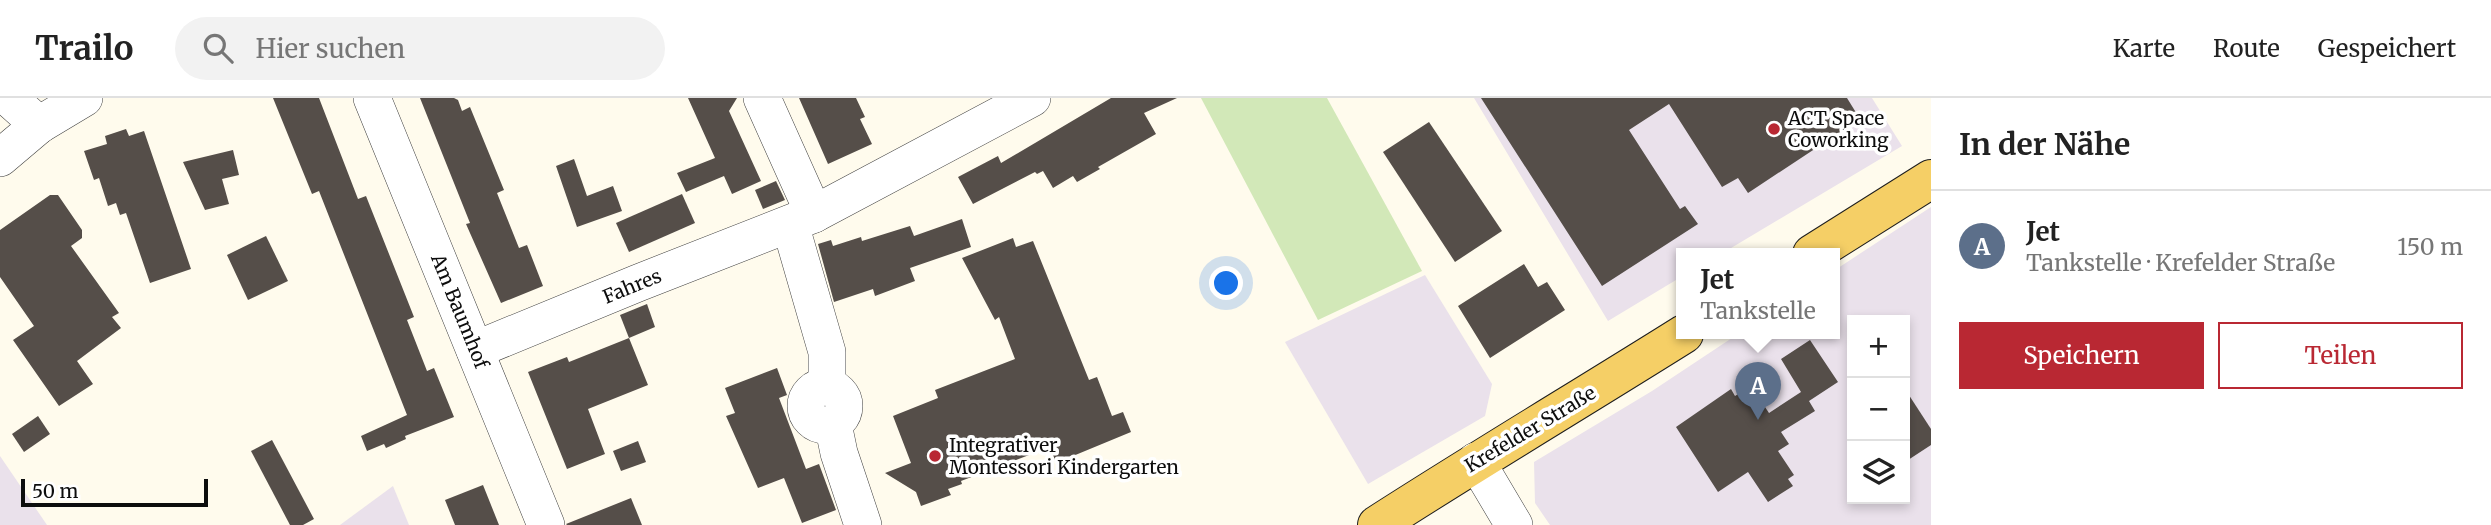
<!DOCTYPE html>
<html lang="de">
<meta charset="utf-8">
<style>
body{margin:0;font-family:Merriweather,serif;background:#f2f2f2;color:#222}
.controls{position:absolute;right:21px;bottom:21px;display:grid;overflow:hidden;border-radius:0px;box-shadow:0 4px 10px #0003}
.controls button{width:63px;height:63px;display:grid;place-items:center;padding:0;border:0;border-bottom:2px solid #e0e0e0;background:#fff;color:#222;font:35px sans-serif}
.scale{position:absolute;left:21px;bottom:18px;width:187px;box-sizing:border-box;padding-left:7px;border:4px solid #0d0d0d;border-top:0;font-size:19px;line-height:24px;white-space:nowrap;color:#0d0d0d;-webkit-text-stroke:5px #fff;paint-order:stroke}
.you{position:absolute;left:1227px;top:186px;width:24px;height:24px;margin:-18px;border:5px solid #fff;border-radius:50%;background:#1a73e8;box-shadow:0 0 0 10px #1a73e833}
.badge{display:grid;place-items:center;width:46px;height:46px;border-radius:50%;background:#b92833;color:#fff;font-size:23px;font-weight:700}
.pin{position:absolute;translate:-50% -58px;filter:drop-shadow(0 2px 4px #0008)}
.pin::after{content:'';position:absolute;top:37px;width:24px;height:21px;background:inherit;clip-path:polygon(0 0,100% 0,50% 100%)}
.popup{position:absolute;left:1676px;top:150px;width:164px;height:91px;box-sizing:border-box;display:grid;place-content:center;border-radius:0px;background:#fff;filter:drop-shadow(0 2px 5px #0005);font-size:23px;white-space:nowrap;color:#767676}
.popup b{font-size:26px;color:#222}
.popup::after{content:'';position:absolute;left:50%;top:100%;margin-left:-14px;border:14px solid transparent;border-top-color:#fff}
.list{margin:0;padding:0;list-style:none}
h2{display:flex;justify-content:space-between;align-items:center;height:91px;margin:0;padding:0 28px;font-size:30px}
h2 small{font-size:23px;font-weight:400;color:#767676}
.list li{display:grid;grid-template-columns:46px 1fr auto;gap:21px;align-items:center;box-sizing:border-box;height:112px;padding:0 28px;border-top:2px solid #e0e0e0}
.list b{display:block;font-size:26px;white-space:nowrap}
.list p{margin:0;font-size:23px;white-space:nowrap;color:#767676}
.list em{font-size:23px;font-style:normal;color:#767676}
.actions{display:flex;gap:14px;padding:21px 28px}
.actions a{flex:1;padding:16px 0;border:2px solid #b92833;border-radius:0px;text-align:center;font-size:24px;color:#b92833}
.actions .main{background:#b92833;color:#fff}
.icon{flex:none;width:38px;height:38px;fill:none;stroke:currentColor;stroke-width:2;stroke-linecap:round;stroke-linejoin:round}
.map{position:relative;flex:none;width:1931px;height:427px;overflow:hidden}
header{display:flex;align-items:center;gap:42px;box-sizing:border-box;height:98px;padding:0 35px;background:#fff;border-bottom:2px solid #e0e0e0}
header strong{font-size:33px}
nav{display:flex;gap:38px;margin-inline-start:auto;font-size:24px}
.search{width:490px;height:63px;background:#f2f2f2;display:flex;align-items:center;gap:18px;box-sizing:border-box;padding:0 24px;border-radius:38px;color:#767676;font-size:26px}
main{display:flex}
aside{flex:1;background:#fff}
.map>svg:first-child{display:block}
.industrial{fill:#eae1eb;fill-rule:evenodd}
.green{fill:#d2e8b8}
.building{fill:#554e49}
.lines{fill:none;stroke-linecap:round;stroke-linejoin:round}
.minor-casing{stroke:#404040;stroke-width:38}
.major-casing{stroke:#1e1e1e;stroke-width:40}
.minor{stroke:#fff;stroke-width:37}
.major{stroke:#f5cf66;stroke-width:38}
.poi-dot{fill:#b92833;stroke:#fff;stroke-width:2.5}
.labels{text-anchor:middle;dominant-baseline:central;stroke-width:7;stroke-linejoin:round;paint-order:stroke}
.poi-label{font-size:19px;fill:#0d0d0d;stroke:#fff;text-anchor:start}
.street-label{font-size:19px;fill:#0d0d0d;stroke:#fff}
</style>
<header>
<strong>Trailo</strong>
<div class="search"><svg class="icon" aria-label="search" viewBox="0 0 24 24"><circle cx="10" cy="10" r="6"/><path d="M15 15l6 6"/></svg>Hier suchen</div>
<nav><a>Karte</a><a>Route</a><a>Gespeichert</a></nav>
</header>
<main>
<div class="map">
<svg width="1931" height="427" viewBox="0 0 1931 427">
<rect width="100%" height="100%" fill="#fffbed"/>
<g class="industrial">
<path d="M 1474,0 L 1872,0 L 1902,48 L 1721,156 L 1681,156 L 1681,179 L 1608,223 Z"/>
<path d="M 1931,109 L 1931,427 L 1550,427 L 1535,405 L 1534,364 L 1652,293 L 1738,236 L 1835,236 L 1835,172 ZM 1852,222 L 1905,222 L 1905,401 L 1852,401 Z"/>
<path d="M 1425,177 L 1492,286 L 1485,318 L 1368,386 L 1285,244 Z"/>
<path d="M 0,358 L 47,427 L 0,427 Z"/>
<path d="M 393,388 L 409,427 L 340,427 Z"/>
</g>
<path class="green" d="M 1201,0 L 1327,0 L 1422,173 L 1318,222 Z"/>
<g class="building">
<path d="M 273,0 L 319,0 L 358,101 L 366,98 L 414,219 L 407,222 L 427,273 L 434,270 L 454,319 L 405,338 L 406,341 L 386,350 L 384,346 L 367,353 L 361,338 L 407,317 L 319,93 L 312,96 Z"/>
<path d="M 420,0 L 454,0 L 458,2 L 462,13 L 470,9 L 504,92 L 497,95 L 519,150 L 527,147 L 543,188 L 501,205 L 466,126 L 470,125 Z"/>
<path d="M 688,0 L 737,0 L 729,13 L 761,83 L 732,96 L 724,78 L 686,94 L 677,75 L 715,60 Z"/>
<path d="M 799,0 L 856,0 L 865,19 L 860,21 L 872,46 L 828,66 Z"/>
<path d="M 1111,0 L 1177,0 L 1144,15 L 1156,36 L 1098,69 L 1100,71 L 1077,84 L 1073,78 L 1053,90 L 1043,73 L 1037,76 L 1035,74 L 973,106 L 958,79 L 998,58 L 1001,65 Z"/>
<path d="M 1481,0 L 1847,0 L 1860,21 L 1748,95 L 1738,80 L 1722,89 L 1669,6 L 1629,32 L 1680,111 L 1685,108 L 1698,126 L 1602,188 Z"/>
<path d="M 1429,24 L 1502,133 L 1455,164 L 1383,54 Z"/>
<path d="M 126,31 L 129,38 L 144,33 L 191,171 L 150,185 L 126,115 L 120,117 L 116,105 L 108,108 L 99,80 L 94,82 L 84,53 L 107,46 L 105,38 Z"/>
<path d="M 233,52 L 239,77 L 222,81 L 229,106 L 205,112 L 183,64 Z"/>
<path d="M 574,61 L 587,98 L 613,88 L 622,113 L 577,129 L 556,68 Z"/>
<path d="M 776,83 L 785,102 L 763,111 L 755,92 Z"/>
<path d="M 682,96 L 695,125 L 629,154 L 616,125 Z"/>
<path d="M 50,97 L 58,97 L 82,132 L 82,140 L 71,148 L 119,215 L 112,219 L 121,230 L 77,263 L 93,286 L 59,308 L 13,242 L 34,228 L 0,179 L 0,132 Z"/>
<path d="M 962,121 L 971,149 L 910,170 L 915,183 L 875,198 L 873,191 L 834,204 L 818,146 L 831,142 L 833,148 L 861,139 L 862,143 L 910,128 L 914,138 Z"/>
<path d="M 266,138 L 288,183 L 248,202 L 227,157 Z"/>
<path d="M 1013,140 L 1016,149 L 1033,143 L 1089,282 L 1097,279 L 1112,318 L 1123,314 L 1131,334 L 1056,365 L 1050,349 L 961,383 L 962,386 L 948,391 L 951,397 L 921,408 L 916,394 L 885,375 L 911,365 L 893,318 L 938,300 L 935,292 L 1015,261 L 999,219 L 995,222 L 962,160 Z"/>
<path d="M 1524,166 L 1538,189 L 1547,184 L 1565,212 L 1490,260 L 1458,208 Z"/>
<path d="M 647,206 L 655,229 L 629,240 L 620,217 Z"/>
<path d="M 629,240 L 648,287 L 588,311 L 605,356 L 567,371 L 528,274 L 567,259 L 569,264 Z"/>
<path d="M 1810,242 L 1838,284 L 1809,303 L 1815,313 L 1781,334 L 1789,346 L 1778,353 L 1794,377 L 1788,381 L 1793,388 L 1768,404 L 1748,374 L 1718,394 L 1676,329 L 1731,291 L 1735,298 L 1751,288 L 1769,315 L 1801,294 L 1781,261 Z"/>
<path d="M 777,270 L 787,297 L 779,300 L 806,371 L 819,366 L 836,412 L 802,425 L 784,380 L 758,390 L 726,318 L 735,315 L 725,290 Z"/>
<path d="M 1905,291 L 1931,331 L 1931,347 L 1905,364 Z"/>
<path d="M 38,318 L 50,336 L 24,354 L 12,336 Z"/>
<path d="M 272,342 L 314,421 L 303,427 L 290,427 L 251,353 Z"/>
<path d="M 638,343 L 646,364 L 621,373 L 613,353 Z"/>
<path d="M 483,387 L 499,427 L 455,427 L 445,402 Z"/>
<path d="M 631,400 L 642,427 L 567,427 L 566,426 Z"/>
</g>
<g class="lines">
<defs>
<g id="minor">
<path d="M 9,0 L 39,27"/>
<path d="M 372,0 L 546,427"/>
<path d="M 762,0 L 814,116"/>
<path d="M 0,60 L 39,27 L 84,0"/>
<path d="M 790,126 L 827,254 L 827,289"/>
<path d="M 475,252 L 638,185 L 814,116 L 1032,0"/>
<circle cx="825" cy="308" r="19"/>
<path d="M 833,326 L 839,355 L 863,427"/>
<path d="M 1476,363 L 1514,427"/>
</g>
<g id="major">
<path d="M 1812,156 L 1931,81"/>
<path d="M 1377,427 C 1478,362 1582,300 1684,236"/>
</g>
</defs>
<use href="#minor" class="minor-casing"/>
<use href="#major" class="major-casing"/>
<use href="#minor" class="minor"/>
<use href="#major" class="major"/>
</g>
<g class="poi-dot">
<circle cx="1774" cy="31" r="7"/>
<circle cx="935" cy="358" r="7"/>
</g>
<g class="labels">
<g class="poi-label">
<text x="1788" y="20">ACT Space<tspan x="1788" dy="22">Coworking</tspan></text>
<text x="949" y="347">Integrativer<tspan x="949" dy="22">Montessori Kindergarten</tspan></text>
</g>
<g class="street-label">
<text transform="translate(632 188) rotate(-22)">Fahres</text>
<text transform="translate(460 213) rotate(68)">Am Baumhof</text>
<text transform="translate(1530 331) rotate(-31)">Krefelder Straße</text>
</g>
</g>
</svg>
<div class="controls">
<button>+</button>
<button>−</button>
<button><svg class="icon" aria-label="layers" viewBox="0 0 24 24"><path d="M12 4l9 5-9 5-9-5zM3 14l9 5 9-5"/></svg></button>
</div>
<div class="scale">50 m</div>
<div class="you"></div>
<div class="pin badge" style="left:1758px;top:322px;background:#5c6f8a">A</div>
<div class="popup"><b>Jet</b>Tankstelle</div>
</div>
<aside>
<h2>In der Nähe<small></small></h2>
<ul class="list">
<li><span class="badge" style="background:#5c6f8a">A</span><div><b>Jet</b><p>Tankstelle · Krefelder Straße</p></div><em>150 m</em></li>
</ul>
<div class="actions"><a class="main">Speichern</a><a>Teilen</a></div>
</aside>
</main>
